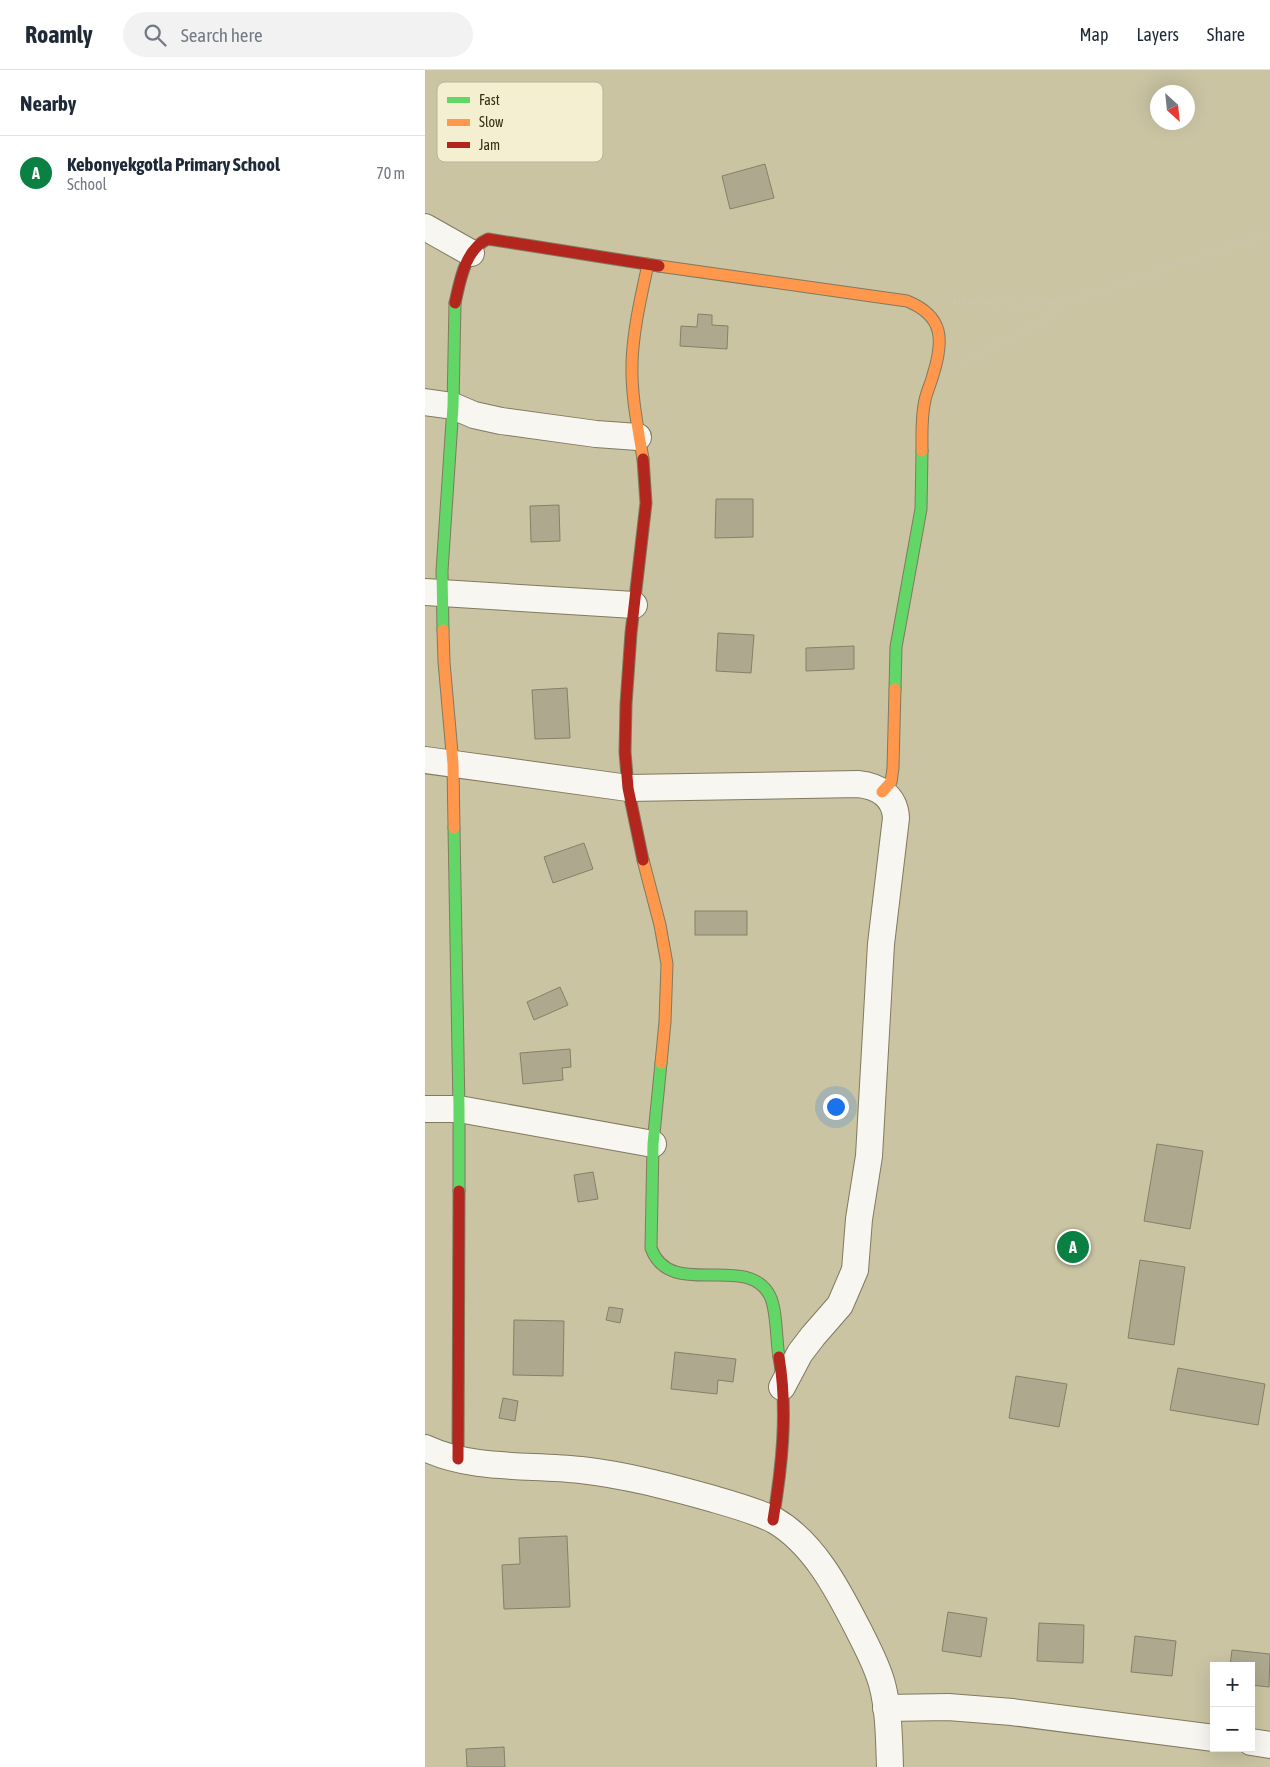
<!DOCTYPE html>
<meta charset="utf-8">
<style>
body{margin:0;font-family:"Asap Condensed",sans-serif;background:#f2f2f3;color:#1f2937}
.controls{position:absolute;right:15px;bottom:15px;display:grid;overflow:hidden;border-radius:0px;box-shadow:0 5px 20px #0002}
.controls button{width:45px;height:45px;display:grid;place-items:center;padding:0;border:0;border-bottom:1px solid #e0e1e3;background:#fff;color:#1f2937;font:25px sans-serif}
.compass{position:absolute;left:725px;top:15px;width:45px;height:45px;border-radius:50%;background:#fff;box-shadow:0 5px 20px #0002;rotate:153deg}
.you{position:absolute;left:410px;top:1036px;width:18px;height:18px;margin:-12px;border:4px solid #fff;border-radius:50%;background:#1a73e8;box-shadow:0 0 0 8px #1a73e833}
.badge{display:grid;place-items:center;width:32px;height:32px;border-radius:50%;background:#0b8043;color:#fff;font-size:16px;font-weight:700}
.pin{position:absolute;translate:-50% -50%;border:2px solid #fff;box-shadow:0 1px 5px #0006}
.list{margin:0;padding:0;list-style:none}
h2{display:flex;justify-content:space-between;align-items:center;height:65px;margin:0;padding:0 20px;font-size:21px}
h2 small{font-size:16px;font-weight:400;color:#747a83}
.list li{display:grid;grid-template-columns:32px 1fr auto;gap:15px;align-items:center;box-sizing:border-box;height:75px;padding:0 20px;border-top:1px solid #e0e1e3}
.list b{display:block;font-size:19px;white-space:nowrap}
.list p{margin:0;font-size:16px;white-space:nowrap;color:#747a83}
.list em{font-size:16px;font-style:normal;color:#747a83}
.icon{flex:none;width:28px;height:28px;fill:none;stroke:currentColor;stroke-width:2;stroke-linecap:round;stroke-linejoin:round}
.map{position:relative;flex:none;width:845px;height:1697px;overflow:hidden}
header{display:flex;align-items:center;gap:30px;box-sizing:border-box;height:70px;padding:0 25px;background:#fff;border-bottom:1px solid #e0e1e3}
header strong{font-size:24px}
nav{display:flex;gap:28px;margin-inline-start:auto;font-size:18px}
.search{width:350px;height:45px;background:#f2f2f3;display:flex;align-items:center;gap:12px;box-sizing:border-box;padding:0 18px;border-radius:28px;color:#747a83;font-size:19px}
main{display:flex}
aside{flex:1;background:#fff}
.map>svg:first-child{display:block}
.building{fill:#ada88e;stroke:#868166}
.lines{fill:none;stroke-linecap:round;stroke-linejoin:round}
.street-casing{stroke:#807a5f;stroke-width:28}
.fast-casing{stroke:#807a5f;stroke-width:13}
.slow-casing{stroke:#807a5f;stroke-width:13}
.jam-casing{stroke:#807a5f;stroke-width:13}
.path{stroke:#c8c7bc;stroke-width:3;stroke-dasharray:1 4;stroke-linecap:butt}
.street{stroke:#f7f6f1;stroke-width:26}
.fast{stroke:#63d668;stroke-width:11}
.slow{stroke:#ff974d;stroke-width:11}
.jam{stroke:#b3261e;stroke-width:11}
.key{fill:#f5efd1;stroke:#bab598;stroke-width:1}
.key-label{font-size:14px;fill:#322d14}
</style>
<header>
<strong>Roamly</strong>
<div class="search"><svg class="icon" aria-label="search" viewBox="0 0 24 24"><circle cx="10" cy="10" r="6"/><path d="M15 15l6 6"/></svg>Search here</div>
<nav><a>Map</a><a>Layers</a><a>Share</a></nav>
</header>
<main>
<aside>
<h2>Nearby<small></small></h2>
<ul class="list">
<li><span class="badge">A</span><div><b>Kebonyekgotla Primary School</b><p>School</p></div><em>70 m</em></li>
</ul>
</aside>
<div class="map">
<svg width="845" height="1697" viewBox="0 0 845 1697">
<rect width="100%" height="100%" fill="#cac4a3"/>
<g class="building">
<path d="M 340,94 L 349,128 L 305,139 L 297,106 Z"/>
<path d="M 273,244 L 287,245 L 287,255 L 303,256 L 302,279 L 255,276 L 256,256 L 272,257 Z"/>
<path d="M 291,429 L 328,429 L 328,467 L 290,468 Z"/>
<path d="M 134,435 L 135,471 L 106,472 L 105,436 Z"/>
<path d="M 293,563 L 329,565 L 326,603 L 291,601 Z"/>
<path d="M 429,576 L 429,599 L 381,601 L 381,578 Z"/>
<path d="M 142,618 L 145,668 L 110,669 L 107,620 Z"/>
<path d="M 159,773 L 168,799 L 128,813 L 119,787 Z"/>
<rect x="270" y="841" width="52" height="24"/>
<path d="M 135,917 L 143,935 L 109,950 L 102,932 Z"/>
<path d="M 145,979 L 146,997 L 137,998 L 138,1010 L 98,1014 L 95,983 Z"/>
<path d="M 732,1074 L 778,1081 L 765,1159 L 719,1151 Z"/>
<path d="M 168,1102 L 173,1129 L 153,1132 L 149,1105 Z"/>
<path d="M 715,1190 L 760,1197 L 749,1275 L 703,1268 Z"/>
<path d="M 184,1237 L 198,1239 L 195,1253 L 181,1250 Z"/>
<path d="M 89,1250 L 139,1251 L 138,1306 L 88,1305 Z"/>
<path d="M 250,1282 L 311,1289 L 308,1312 L 293,1310 L 292,1324 L 246,1319 Z"/>
<path d="M 753,1298 L 840,1314 L 833,1355 L 745,1340 Z"/>
<path d="M 591,1306 L 642,1314 L 634,1357 L 584,1348 Z"/>
<path d="M 78,1328 L 93,1331 L 90,1351 L 74,1348 Z"/>
<path d="M 142,1466 L 145,1537 L 79,1539 L 77,1495 L 95,1494 L 94,1468 Z"/>
<path d="M 523,1542 L 562,1548 L 556,1587 L 517,1581 Z"/>
<path d="M 614,1553 L 659,1555 L 658,1593 L 612,1591 Z"/>
<path d="M 710,1566 L 751,1571 L 747,1606 L 706,1602 Z"/>
<path d="M 807,1580 L 845,1584 L 844,1617 L 826,1615 L 826,1596 L 805,1596 Z"/>
<path d="M 79,1677 L 80,1697 L 42,1697 L 41,1679 Z"/>
</g>
<g class="lines">
<defs>
<g id="street">
<path d="M 0,157 L 46,183"/>
<path d="M 0,332 L 28,336 L 49,345 L 76,351 L 171,364 L 213,367"/>
<path d="M 0,522 L 209,535"/>
<path d="M 0,690 L 203,718 L 433,714 C 453,716 470,726 471,748 L 456,874 L 444,1086 L 434,1149 L 430,1200 L 415,1235 L 388,1266 L 375,1283 L 357,1317"/>
<path d="M 0,1039 L 34,1039 L 228,1074"/>
<path d="M 0,1378 C 49,1401 104,1394 156,1400 C 200,1405 242,1416 285,1428 C 306,1434 329,1440 349,1450 C 389,1473 413,1520 433,1559 C 442,1577 452,1595 457,1614 C 464,1640 464,1670 465,1697"/>
<path d="M 461,1638 L 523,1637 L 587,1642 L 789,1668"/>
<path d="M 826,1672 L 845,1675"/>
</g>
<g id="fast">
<path d="M 18,560 L 17,501 L 28,336 L 30,233"/>
<path d="M 470,619 L 471,577 L 496,439 L 497,381"/>
<path d="M 29,758 L 34,1039 L 34,1121"/>
<path d="M 236,993 L 228,1074 L 226,1178 C 245,1231 322,1181 345,1226 C 352,1240 351,1270 354,1287"/>
</g>
<g id="slow">
<path d="M 234,196 L 482,231 C 519,246 519,270 508,305 C 506,313 502,321 500,330 C 496,347 497,364 497,381"/>
<path d="M 218,389 C 213,358 206,326 207,293 C 208,260 216,227 223,194"/>
<path d="M 18,560 L 19,592 L 28,694 L 29,758"/>
<path d="M 457,722 L 466,712 L 468,698 L 470,619"/>
<path d="M 218,790 L 235,855 L 242,894 L 240,952 L 236,993"/>
</g>
<g id="jam">
<path d="M 30,233 C 35,211 40,179 63,169 L 234,196"/>
<path d="M 218,389 L 221,433 L 206,563 L 201,634 L 200,682 L 203,718 L 218,790"/>
<path d="M 33,1389 L 34,1121"/>
<path d="M 348,1450 C 357,1397 363,1340 354,1287"/>
</g>
</defs>
<use href="#street" class="street-casing"/>
<use href="#fast" class="fast-casing"/>
<use href="#slow" class="slow-casing"/>
<use href="#jam" class="jam-casing"/>
<g class="path">
<path d="M 529,232 L 590,234 L 635,233 L 697,215 L 760,191 L 845,164"/>
<path d="M 539,292 L 617,252 L 625,246 L 635,233"/>
</g>
<use href="#street" class="street"/>
<use href="#fast" class="fast"/>
<use href="#slow" class="slow"/>
<use href="#jam" class="jam"/>
</g>
<rect x="12" y="12" width="166" height="80" rx="8" class="key"/>
<rect x="22" y="27" width="23" height="6" fill="#63d668"/>
<rect x="22" y="49" width="23" height="7" fill="#ff974d"/>
<rect x="22" y="72" width="23" height="6" fill="#b3261e"/>
<g class="key-label">
<text x="54" y="35">Fast</text>
<text x="54" y="57">Slow</text>
<text x="54" y="80">Jam</text>
</g>
</svg>
<div class="controls">
<button>+</button>
<button>−</button>
</div>
<svg class="compass" viewBox="-18 -18 36 36"><path d="M0-13l5 13h-10z" fill="#e53935"/><path d="M0 13l5-13h-10z" fill="#747a83"/></svg>
<div class="you"></div>
<div class="pin badge" style="left:648px;top:1177px">A</div>
</div>
</main>
